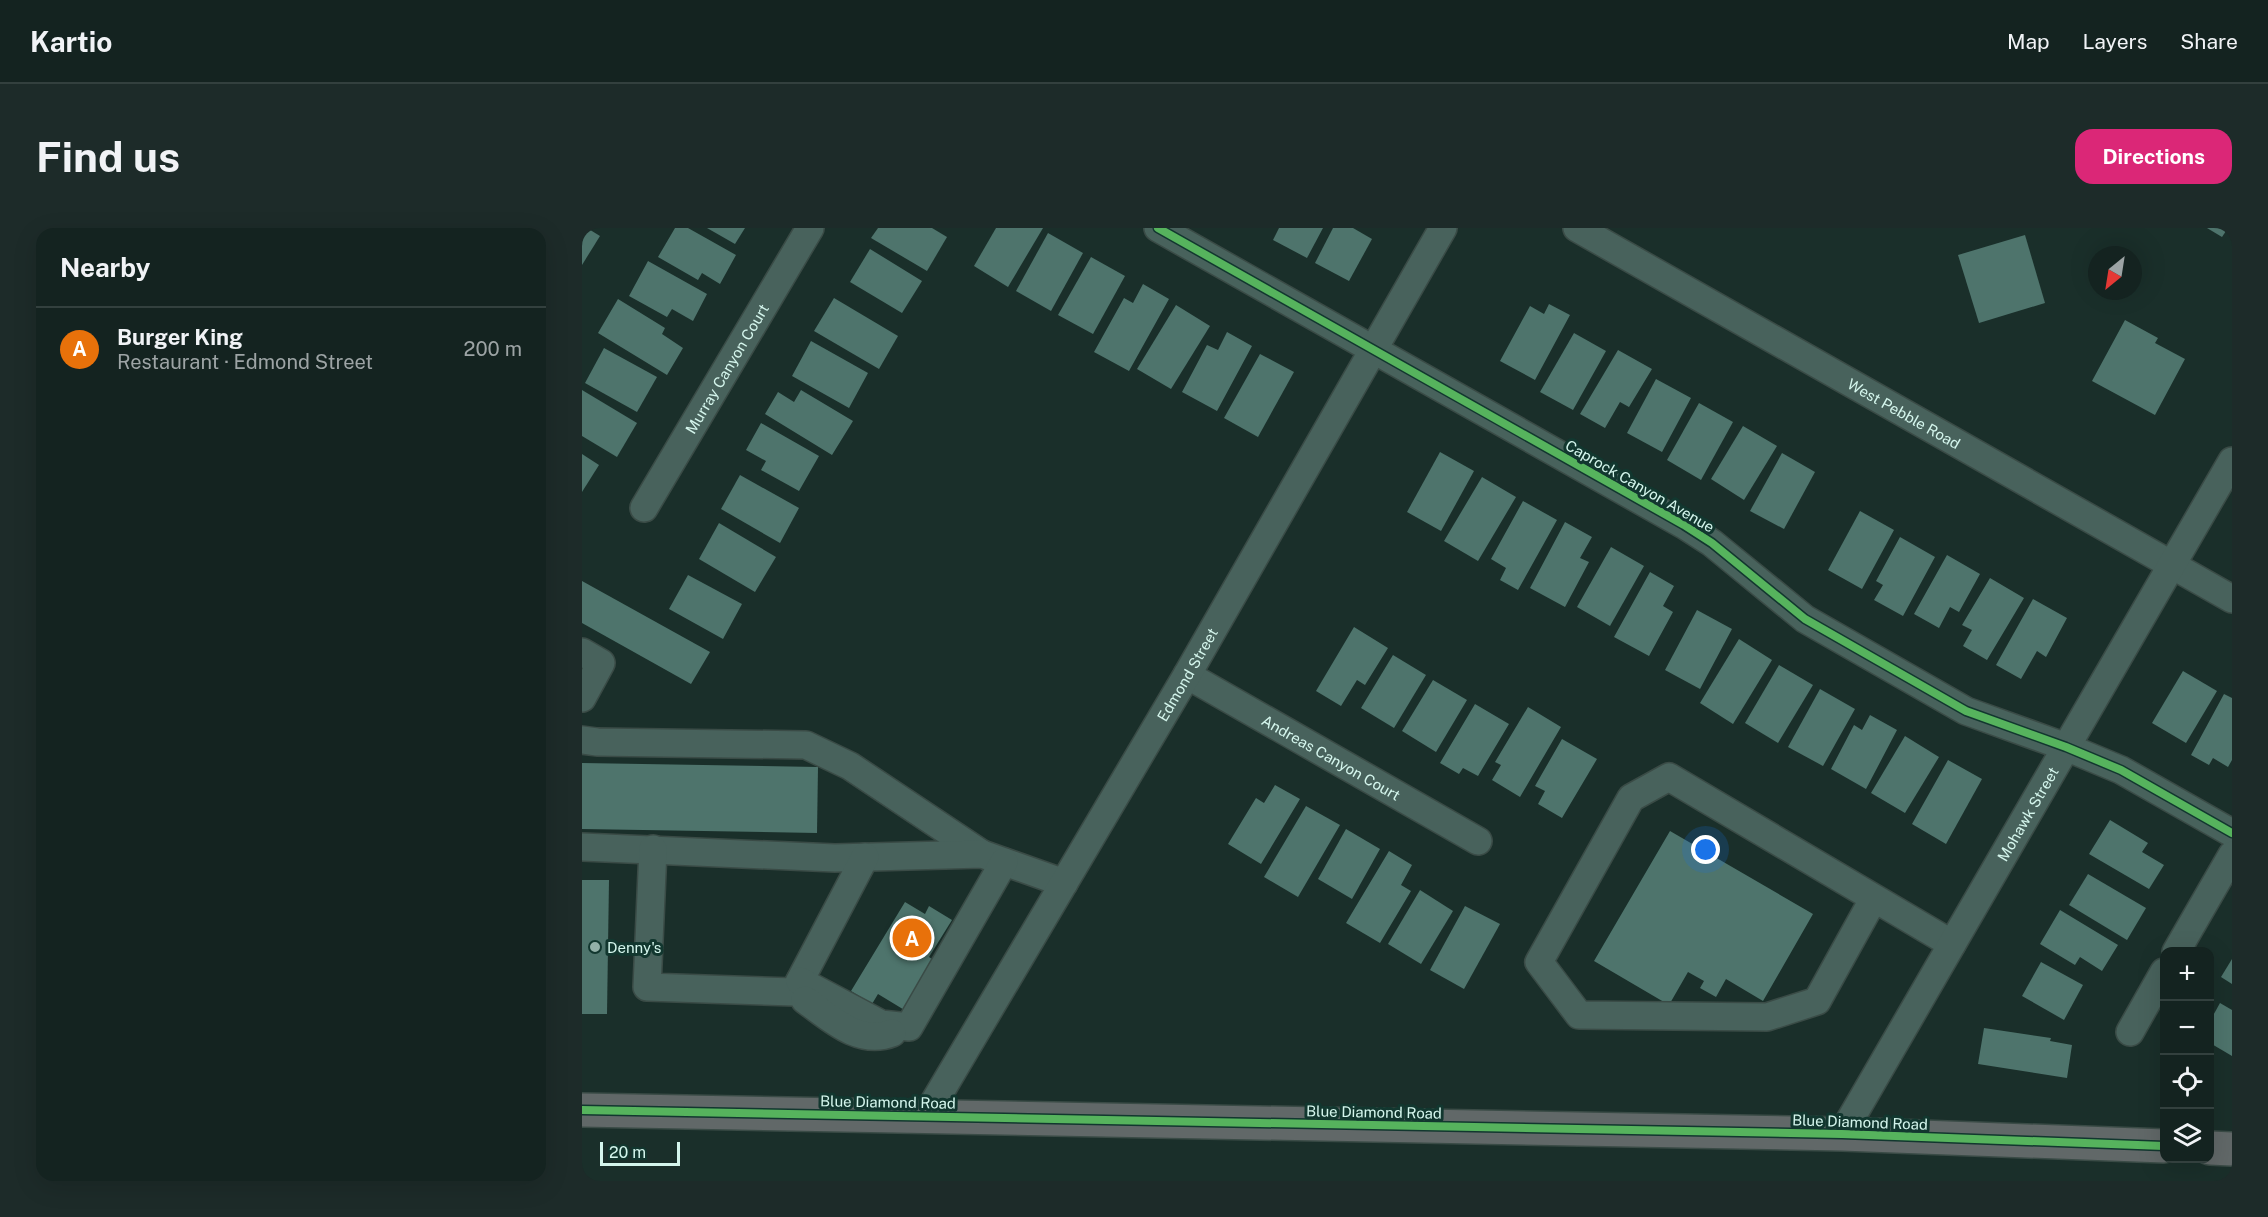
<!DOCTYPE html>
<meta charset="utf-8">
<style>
body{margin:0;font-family:"Public Sans",sans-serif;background:#1d2b29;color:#f1f3f6}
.controls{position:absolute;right:18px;bottom:18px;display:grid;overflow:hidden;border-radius:12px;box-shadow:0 6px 24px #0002}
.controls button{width:54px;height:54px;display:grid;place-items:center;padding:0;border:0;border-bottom:2px solid #33403e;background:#142320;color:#f1f3f6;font:30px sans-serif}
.compass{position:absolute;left:1506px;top:18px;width:54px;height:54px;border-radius:50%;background:#142320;box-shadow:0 6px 24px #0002;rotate:210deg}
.scale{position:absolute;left:18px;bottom:15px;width:80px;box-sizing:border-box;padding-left:6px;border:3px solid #d4f5ec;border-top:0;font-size:16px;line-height:21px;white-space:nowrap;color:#d4f5ec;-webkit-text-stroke:4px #12372f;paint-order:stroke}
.you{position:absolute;left:1124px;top:622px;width:21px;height:21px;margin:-15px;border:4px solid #fff;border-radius:50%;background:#1a73e8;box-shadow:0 0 0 9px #1a73e833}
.badge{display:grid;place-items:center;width:39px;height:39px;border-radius:50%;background:#db2777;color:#fff;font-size:20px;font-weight:700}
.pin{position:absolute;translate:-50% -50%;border:3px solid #fff;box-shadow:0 2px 6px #0006}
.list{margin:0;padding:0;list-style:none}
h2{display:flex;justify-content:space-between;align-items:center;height:78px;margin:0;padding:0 24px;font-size:26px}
h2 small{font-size:20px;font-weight:400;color:#9da4a5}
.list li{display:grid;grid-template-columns:39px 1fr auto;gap:18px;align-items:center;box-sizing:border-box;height:84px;padding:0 24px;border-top:2px solid #33403e}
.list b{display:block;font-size:22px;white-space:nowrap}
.list p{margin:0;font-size:20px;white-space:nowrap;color:#9da4a5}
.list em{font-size:20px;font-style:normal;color:#9da4a5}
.icon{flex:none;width:33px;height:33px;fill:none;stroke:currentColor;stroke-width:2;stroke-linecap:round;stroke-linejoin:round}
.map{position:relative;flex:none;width:1650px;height:953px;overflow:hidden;border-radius:18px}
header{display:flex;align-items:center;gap:36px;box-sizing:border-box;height:84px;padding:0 30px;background:#142320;border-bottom:2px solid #33403e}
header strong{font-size:28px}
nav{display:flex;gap:33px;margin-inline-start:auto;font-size:21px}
.intro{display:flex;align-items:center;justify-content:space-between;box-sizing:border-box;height:144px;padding:0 36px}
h1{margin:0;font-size:42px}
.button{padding:15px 27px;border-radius:18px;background:#db2777;color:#fff;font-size:21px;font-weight:700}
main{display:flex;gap:36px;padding:0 36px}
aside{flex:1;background:#142320;border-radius:18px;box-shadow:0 6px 24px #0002}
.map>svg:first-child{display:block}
.building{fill:#4e746c}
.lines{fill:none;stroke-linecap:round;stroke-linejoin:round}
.minor-casing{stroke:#3a4b46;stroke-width:30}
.highway-casing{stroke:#3a4b46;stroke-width:36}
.minor{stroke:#48625c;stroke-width:27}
.highway{stroke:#616868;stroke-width:33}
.cycleway-casing{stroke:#12372f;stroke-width:11}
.cycleway{stroke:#56b35d;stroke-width:8}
.poi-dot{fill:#93b0a8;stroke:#12372f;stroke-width:2}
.labels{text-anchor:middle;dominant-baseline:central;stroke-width:6;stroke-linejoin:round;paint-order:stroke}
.street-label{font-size:15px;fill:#d4f5ec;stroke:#12372f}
.poi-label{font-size:15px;fill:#d4f5ec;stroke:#12372f;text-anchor:start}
</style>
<header>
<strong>Kartio</strong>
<nav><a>Map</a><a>Layers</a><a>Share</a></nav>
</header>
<div class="intro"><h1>Find us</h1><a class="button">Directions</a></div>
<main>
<aside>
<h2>Nearby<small></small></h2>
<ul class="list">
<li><span class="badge" style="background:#e8710a">A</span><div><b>Burger King</b><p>Restaurant · Edmond Street</p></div><em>200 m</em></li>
</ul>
</aside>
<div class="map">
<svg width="1650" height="953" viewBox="0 0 1650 953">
<rect width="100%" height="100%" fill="#1a2f2a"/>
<g class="building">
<path d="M 0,0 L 5,0 L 18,8 L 0,37 Z"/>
<path d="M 93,0 L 106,0 L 154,27 L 138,56 L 120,45 L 116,52 L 76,29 Z"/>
<path d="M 125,0 L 163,0 L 153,16 Z"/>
<path d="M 296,0 L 350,0 L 365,9 L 345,43 L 289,10 Z"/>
<path d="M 414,0 L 461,0 L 426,59 L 392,38 Z"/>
<path d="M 697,0 L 741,0 L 725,30 L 691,12 Z"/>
<path d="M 751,0 L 771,0 L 790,11 L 767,53 L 733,35 Z"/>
<path d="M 1625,0 L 1646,0 L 1640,9 Z"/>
<path d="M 466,5 L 501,25 L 469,83 L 434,63 Z"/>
<path d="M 1443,7 L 1463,75 L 1397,95 L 1376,27 Z"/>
<path d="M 288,21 L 340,53 L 320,85 L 268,54 Z"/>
<path d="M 509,29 L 543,48 L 511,106 L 476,87 Z"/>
<path d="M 66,33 L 125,66 L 111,93 L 90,81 L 85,89 L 47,68 Z"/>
<path d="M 561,56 L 587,71 L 547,143 L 512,124 L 542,70 L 551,75 Z"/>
<path d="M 252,70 L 316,108 L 297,141 L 232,103 Z"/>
<path d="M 36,71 L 83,100 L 80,106 L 101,120 L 85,147 L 16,105 Z"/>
<path d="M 967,76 L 988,87 L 953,152 L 918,133 L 948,78 L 962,86 Z"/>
<path d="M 594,77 L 628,98 L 589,161 L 555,141 Z"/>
<path d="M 1543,92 L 1576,110 L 1573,115 L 1603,131 L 1573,187 L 1510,153 Z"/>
<path d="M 645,104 L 670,118 L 635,183 L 600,164 L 625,117 L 636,122 Z"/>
<path d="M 992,105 L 1024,123 L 991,182 L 958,164 Z"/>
<path d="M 229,113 L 286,145 L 267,180 L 210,148 Z"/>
<path d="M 22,120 L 75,149 L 55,184 L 3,155 Z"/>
<path d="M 1036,122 L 1070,141 L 1047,179 L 1038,174 L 1023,200 L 998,186 Z"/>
<path d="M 678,126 L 712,144 L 676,209 L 642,190 Z"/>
<path d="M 1074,151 L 1109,170 L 1080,224 L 1045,205 Z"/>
<path d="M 0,162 L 55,195 L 35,229 L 0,208 Z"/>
<path d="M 219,162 L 271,193 L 250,227 L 183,186 L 196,164 L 212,174 Z"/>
<path d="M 1117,175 L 1151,194 L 1119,252 L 1085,232 Z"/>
<path d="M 179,195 L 237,228 L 217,263 L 179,242 L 184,233 L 164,222 Z"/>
<path d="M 1161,198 L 1195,218 L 1162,272 L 1129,251 Z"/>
<path d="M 858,224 L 892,243 L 859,303 L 825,284 Z"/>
<path d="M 1200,225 L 1233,244 L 1202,301 L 1168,283 Z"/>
<path d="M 0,226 L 17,237 L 0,264 Z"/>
<path d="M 158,247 L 217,280 L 198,315 L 139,281 Z"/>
<path d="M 900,249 L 934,269 L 896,333 L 862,313 Z"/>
<path d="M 941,273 L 975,292 L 936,362 L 918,352 L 924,340 L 909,331 Z"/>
<path d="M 1278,283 L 1312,302 L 1280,361 L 1246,342 Z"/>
<path d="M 983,294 L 1010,309 L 998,330 L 1007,334 L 983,379 L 948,360 Z"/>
<path d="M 137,295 L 194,329 L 173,364 L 117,331 Z"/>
<path d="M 1318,309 L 1353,329 L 1321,388 L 1292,372 L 1301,357 L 1294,353 Z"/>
<path d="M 1029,319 L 1062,338 L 1028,398 L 995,379 Z"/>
<path d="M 1365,327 L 1398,346 L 1377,384 L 1368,379 L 1357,400 L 1332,386 Z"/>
<path d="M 1068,344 L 1092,358 L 1081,378 L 1091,384 L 1067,428 L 1032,409 Z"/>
<path d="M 106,347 L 160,376 L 141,411 L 87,381 Z"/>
<path d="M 1408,350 L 1442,370 L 1405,432 L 1381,418 L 1390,402 L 1380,397 Z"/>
<path d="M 0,353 L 128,424 L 109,456 L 0,395 Z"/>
<path d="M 1451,371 L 1485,390 L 1464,429 L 1455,423 L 1439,451 L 1414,437 Z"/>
<path d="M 1115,382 L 1150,401 L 1118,461 L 1083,442 Z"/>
<path d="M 772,399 L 806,420 L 783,457 L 775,452 L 759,478 L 734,463 Z"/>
<path d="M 1157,411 L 1190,432 L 1151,496 L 1118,475 Z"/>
<path d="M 811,427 L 844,447 L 812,500 L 779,480 Z"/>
<path d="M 1197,437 L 1231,457 L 1196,515 L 1163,495 Z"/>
<path d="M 1601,443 L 1635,463 L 1604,515 L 1570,495 Z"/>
<path d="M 851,452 L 885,472 L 854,524 L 820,503 Z"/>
<path d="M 1238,461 L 1273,481 L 1241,538 L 1206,519 Z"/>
<path d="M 1642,466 L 1650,470 L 1650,532 L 1646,539 L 1631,530 L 1627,537 L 1609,527 Z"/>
<path d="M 893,476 L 927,496 L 896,548 L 881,540 L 877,546 L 858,535 Z"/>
<path d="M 946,479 L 979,499 L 938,569 L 910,552 L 919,537 L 913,534 Z"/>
<path d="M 1288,487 L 1315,502 L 1284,561 L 1249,541 L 1272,497 L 1280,502 Z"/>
<path d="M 1323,508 L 1357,529 L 1323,585 L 1289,565 Z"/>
<path d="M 980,511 L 1015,531 L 980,590 L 956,576 L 963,563 L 953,558 Z"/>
<path d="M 1366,532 L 1400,551 L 1364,616 L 1330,596 Z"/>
<path d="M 0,535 L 236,539 L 235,605 L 0,601 Z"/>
<path d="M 693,557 L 718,571 L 679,636 L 646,616 L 674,570 L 682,575 Z"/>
<path d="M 724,578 L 758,597 L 716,669 L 682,649 Z"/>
<path d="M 1528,592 L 1566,615 L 1560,624 L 1582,637 L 1567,661 L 1507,626 Z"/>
<path d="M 764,601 L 798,621 L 770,671 L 736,651 Z"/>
<path d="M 1088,603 L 1231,686 L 1181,773 L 1144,751 L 1134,769 L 1118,760 L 1122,753 L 1106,744 L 1087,777 L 1012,733 Z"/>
<path d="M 807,623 L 830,637 L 819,657 L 829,663 L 798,715 L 764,695 Z"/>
<path d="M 1506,646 L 1564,680 L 1545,712 L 1487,677 Z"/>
<path d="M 0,652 L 27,652 L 25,786 L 0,786 Z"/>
<path d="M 838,662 L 871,683 L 839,736 L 806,716 Z"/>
<path d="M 323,674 L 343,686 L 347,678 L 370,692 L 347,729 L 353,733 L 324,783 L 296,766 L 290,776 L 269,763 Z"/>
<path d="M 883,678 L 918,696 L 882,761 L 848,742 Z"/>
<path d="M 1478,682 L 1536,717 L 1520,743 L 1498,729 L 1493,737 L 1458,716 Z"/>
<path d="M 1650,731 L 1650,756 L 1639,749 Z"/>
<path d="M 1459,734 L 1501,757 L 1482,792 L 1440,768 Z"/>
<path d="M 1638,775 L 1650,782 L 1650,828 L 1628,815 L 1628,793 Z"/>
<path d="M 1402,800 L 1469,810 L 1468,813 L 1490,817 L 1485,850 L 1396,836 Z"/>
</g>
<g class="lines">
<defs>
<g id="minor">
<path d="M 576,0 L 1102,297 L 1130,315 L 1223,391 L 1384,483 L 1484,519 L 1539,542 L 1650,605"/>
<path id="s1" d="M 995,0 L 1650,371"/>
<path id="s2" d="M 62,280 L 228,0"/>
<path d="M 0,424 L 19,435 L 0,470"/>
<path id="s3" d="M 605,447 L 896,613"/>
<path d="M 0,512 L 15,514 L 224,517 L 268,538 L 400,626"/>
<path d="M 0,619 L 253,630 L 400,626 L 482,655"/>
<path d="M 71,621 L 65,759 L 212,764 L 283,629"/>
<path d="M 1292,670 L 1235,773 L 1185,789 L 997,787 L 957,734 L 1049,570 L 1087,549 L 1370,716"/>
<path d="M 1594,724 L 1650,627"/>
<path d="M 218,753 L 299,796 L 327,799 L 422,634"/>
<path d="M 223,772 C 248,790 277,818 310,805"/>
<path d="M 1548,804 L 1582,744"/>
<path id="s4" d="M 344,888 L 605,447 L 861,0"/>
<path id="s5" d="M 1260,906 L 1650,233"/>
</g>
<g id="highway">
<path d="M 0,882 L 1260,906 L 1582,918"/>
<path d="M 1628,920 L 1650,921"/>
</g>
</defs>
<use href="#minor" class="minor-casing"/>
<use href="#highway" class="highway-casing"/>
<use href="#minor" class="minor"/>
<use href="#highway" class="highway"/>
<defs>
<g id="cycleway">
<path d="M 576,0 L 1102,297 L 1130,315 L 1223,391 L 1384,483 L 1484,519 L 1539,542 L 1650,605"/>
<path d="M 0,882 L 1260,906 L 1582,918"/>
</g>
</defs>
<use href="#cycleway" class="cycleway-casing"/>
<use href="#cycleway" class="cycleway"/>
</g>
<circle class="poi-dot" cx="13" cy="719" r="6"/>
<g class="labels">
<g class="street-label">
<text stroke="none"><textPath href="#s2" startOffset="162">Murray Canyon Court</textPath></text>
<text stroke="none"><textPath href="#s1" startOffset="376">West Pebble Road</textPath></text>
<text transform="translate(1058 258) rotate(30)">Caprock Canyon Avenue</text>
<text stroke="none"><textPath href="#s4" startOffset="513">Edmond Street</textPath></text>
<text stroke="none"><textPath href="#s3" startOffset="166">Andreas Canyon Court</textPath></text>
<text stroke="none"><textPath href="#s5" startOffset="370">Mohawk Street</textPath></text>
<text transform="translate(306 874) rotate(1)">Blue Diamond Road</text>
<text transform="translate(792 884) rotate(1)">Blue Diamond Road</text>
<text transform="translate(1278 894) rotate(2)">Blue Diamond Road</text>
</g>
<g class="poi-label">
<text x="25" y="719">Denny's</text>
</g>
</g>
</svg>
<div class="controls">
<button>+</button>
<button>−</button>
<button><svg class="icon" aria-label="locate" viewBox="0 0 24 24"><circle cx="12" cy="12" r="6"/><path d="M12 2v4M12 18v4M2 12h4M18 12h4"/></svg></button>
<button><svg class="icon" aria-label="layers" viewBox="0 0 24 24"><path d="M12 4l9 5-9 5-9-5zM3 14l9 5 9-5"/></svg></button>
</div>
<svg class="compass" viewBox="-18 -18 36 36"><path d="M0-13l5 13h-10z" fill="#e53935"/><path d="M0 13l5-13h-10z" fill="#9da4a5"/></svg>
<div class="scale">20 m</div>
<div class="you"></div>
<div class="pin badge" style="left:330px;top:710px;background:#e8710a">A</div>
</div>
</main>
